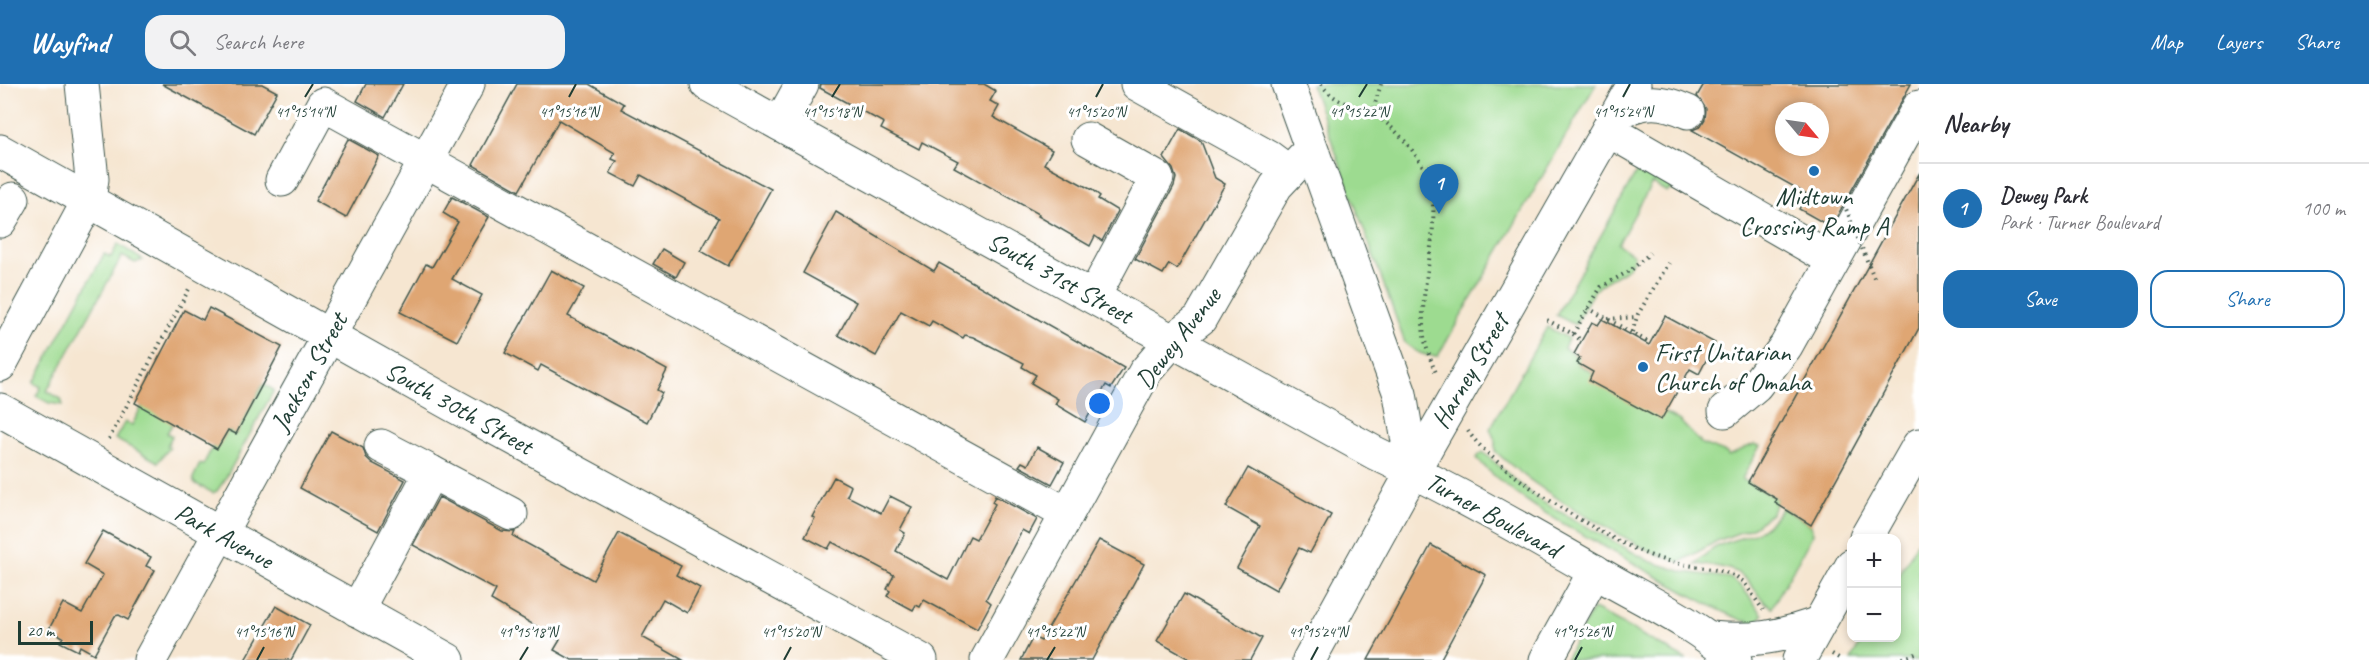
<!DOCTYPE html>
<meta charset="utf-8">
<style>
body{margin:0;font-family:Caveat,sans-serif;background:#f2f2f3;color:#2b2b33}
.controls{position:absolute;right:18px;bottom:18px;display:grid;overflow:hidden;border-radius:12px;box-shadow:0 3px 9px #0003}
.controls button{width:54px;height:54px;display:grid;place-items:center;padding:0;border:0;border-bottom:2px solid #e1e1e2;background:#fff;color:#2b2b33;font:30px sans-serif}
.compass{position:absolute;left:1775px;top:18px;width:54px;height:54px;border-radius:50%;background:#fff;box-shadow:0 3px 9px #0003;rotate:119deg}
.scale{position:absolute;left:18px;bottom:15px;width:75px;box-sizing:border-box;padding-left:6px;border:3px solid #1f3d34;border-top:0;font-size:16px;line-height:21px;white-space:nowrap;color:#1f3d34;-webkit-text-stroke:4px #fff;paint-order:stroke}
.you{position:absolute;left:1100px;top:320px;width:21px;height:21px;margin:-15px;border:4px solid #fff;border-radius:50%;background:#1a73e8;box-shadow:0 0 0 9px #1a73e833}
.badge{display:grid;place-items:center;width:39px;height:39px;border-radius:50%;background:#1f6fb2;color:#fff;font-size:20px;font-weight:700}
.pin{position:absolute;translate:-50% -50px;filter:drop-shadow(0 2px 3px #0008)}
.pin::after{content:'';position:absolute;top:32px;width:21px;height:18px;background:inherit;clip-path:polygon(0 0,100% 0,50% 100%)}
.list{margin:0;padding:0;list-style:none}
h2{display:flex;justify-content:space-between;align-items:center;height:78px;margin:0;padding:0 24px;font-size:26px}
h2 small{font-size:20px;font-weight:400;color:#7c7c81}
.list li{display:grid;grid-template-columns:39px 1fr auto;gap:18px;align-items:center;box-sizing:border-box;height:90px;padding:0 24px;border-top:2px solid #e1e1e2}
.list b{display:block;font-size:22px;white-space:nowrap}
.list p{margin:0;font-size:20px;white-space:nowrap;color:#7c7c81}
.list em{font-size:20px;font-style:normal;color:#7c7c81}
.actions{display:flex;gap:12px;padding:18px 24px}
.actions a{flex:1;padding:14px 0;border:2px solid #1f6fb2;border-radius:18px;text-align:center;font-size:21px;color:#1f6fb2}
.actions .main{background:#1f6fb2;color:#fff}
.icon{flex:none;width:33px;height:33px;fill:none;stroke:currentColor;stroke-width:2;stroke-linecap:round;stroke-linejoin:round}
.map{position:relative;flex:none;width:1919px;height:576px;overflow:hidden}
header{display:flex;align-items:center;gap:36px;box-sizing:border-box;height:84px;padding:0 30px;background:#1f6fb2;color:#fff}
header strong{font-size:28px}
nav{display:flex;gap:33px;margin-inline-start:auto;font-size:21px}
.search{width:420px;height:54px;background:#f2f2f3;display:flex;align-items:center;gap:15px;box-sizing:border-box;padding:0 21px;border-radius:18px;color:#7c7c81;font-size:22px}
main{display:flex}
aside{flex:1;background:#fff}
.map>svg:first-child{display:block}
.green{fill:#9ddb90;stroke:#5e8c62;stroke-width:1.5}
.building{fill:#dfa673;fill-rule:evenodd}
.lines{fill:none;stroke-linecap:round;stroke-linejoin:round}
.minor-casing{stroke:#3f564c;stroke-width:35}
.major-casing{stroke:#3f564c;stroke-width:35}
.path{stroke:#3f564c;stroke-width:4;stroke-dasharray:1.5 4.5;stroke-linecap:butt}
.minor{stroke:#fff;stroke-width:33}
.major{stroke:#fff;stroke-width:33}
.path-bridge{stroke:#3f564c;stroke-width:4;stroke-dasharray:1.5 4.5;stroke-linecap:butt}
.ticks{fill:none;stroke:#1f3d34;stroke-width:2}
.poi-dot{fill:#1f6fb2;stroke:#fff;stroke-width:2}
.labels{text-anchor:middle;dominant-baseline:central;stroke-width:6;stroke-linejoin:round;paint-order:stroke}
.poi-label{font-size:26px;fill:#1f3d34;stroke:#fff}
.street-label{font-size:26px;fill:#1f3d34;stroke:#fff}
.ticks-label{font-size:15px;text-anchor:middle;fill:#1f3d34;stroke:#fff;stroke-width:6;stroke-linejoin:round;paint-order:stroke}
</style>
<header>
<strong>Wayfind</strong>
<div class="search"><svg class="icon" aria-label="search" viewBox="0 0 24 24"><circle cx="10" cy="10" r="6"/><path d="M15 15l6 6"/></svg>Search here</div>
<nav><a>Map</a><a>Layers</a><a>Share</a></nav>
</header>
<main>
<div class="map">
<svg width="1919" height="576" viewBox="0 0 1919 576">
<rect width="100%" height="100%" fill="#fff"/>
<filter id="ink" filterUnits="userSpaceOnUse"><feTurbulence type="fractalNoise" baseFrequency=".0167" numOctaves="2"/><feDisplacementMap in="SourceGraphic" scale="12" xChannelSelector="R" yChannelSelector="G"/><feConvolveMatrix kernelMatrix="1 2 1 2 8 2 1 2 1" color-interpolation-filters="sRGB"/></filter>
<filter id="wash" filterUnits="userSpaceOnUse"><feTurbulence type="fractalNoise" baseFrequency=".008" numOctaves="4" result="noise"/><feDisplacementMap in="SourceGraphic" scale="24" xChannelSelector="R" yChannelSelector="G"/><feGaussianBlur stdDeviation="1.35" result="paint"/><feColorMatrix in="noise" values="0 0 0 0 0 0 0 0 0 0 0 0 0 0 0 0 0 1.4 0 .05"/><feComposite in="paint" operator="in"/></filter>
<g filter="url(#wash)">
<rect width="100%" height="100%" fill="#f6e6d1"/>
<g class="green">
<path d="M 1311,0 L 1596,0 L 1438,272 C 1424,273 1416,268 1405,259 Z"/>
<path d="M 1642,83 L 1673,99 L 1673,104 L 1667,108 L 1652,99 L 1618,160 L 1634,171 C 1631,190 1609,192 1597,204 C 1587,214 1583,229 1575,241 L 1556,231 L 1636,89 Z"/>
<path d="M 118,160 L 143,176 L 135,179 L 122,172 L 47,307 L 61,315 L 63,321 L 49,319 L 36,312 L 41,303 L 34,299 L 104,170 L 111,173 Z"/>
<path d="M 1547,243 L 1568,254 L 1564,264 L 1580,274 L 1577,280 L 1680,337 L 1702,360 L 1727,369 L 1728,372 L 1754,360 L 1760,362 L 1742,395 L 1777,415 L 1772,429 L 1754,443 L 1717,457 L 1680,478 C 1653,471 1629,456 1605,442 C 1565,420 1528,398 1495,367 L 1495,356 L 1490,345 Z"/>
<path d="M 263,300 L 274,306 L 224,397 L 217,407 L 213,409 L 194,399 L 193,394 L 200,380 L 203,381 L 213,362 L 217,364 L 228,346 L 236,350 Z"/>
<path d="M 143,320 L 173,339 L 167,349 L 172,352 L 167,362 L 170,363 L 158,378 L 115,355 L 125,338 L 132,341 Z"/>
<path d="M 1483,368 L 1537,415 L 1649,477 L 1684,488 L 1730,494 L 1742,503 L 1763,531 L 1753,543 L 1747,538 L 1748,536 L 1744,537 C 1701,519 1662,495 1621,472 C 1570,443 1517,418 1476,374 Z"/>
<path d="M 1782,424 L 1811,441 L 1813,450 L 1772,523 C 1762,517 1759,511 1752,502 C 1738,482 1717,482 1695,480 C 1702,473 1710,466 1718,462 C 1747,449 1761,455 1782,424 Z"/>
<path d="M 1919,455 L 1919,576 L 1851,576 L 1863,554 L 1896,554 L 1897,495 Z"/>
<path d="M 1593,525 L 1600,528 L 1687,576 L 1565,576 Z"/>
</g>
<g id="blocks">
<g class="building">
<path d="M 162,0 L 262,0 L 277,8 L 254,50 Z"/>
<path d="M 366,0 L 403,0 L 385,33 L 357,17 Z"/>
<path d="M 517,0 L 589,0 L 624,20 L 621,25 L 771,105 L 728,182 L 701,167 L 719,134 L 641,91 L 635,102 L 610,89 L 617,77 L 612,75 L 615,69 L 559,36 L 519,107 L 473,81 Z"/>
<path d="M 821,0 L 984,0 L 996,7 L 990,17 L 999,22 L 993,33 L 1052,66 L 1044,80 L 1092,106 L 1100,112 L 1098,115 L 1118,127 L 1102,157 L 1095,152 L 1090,162 L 1038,132 L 1039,130 L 954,83 L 958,77 L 922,58 L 919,65 L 881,45 L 884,39 L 820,4 Z"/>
<path d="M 1704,0 L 1911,0 L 1831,143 L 1799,125 L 1807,110 L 1692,46 L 1700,43 L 1705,35 L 1706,25 L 1697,12 ZM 1784,27 L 1820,27 L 1820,63 L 1784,63 Z"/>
<path d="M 1180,45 L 1201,57 L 1215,94 L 1225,100 L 1177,185 L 1169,180 L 1163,190 L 1135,175 L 1174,102 L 1176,94 L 1173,85 L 1164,74 Z"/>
<path d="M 348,55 L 379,72 L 346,134 L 315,117 Z"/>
<path d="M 1919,90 L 1919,244 L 1811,441 L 1775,419 L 1777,415 L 1748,398 Z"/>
<path d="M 452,113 L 489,133 L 452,195 L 482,211 L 457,257 L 400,228 L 426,180 L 432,183 L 458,138 L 443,129 Z"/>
<path d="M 836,128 L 934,187 L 939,179 L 1124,284 L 1111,304 L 1106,301 L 1085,338 L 1055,320 L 1058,315 L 1031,299 L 1036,291 L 1022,283 L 1024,279 L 973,253 L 965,251 L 963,254 L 932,237 L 929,242 L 901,227 L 876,272 L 838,251 L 856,218 L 803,189 Z"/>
<path d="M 662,165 L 684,178 L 676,193 L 653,180 Z"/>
<path d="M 551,186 L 584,204 L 568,232 L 667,286 L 657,306 L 662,309 L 647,338 L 541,281 L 538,287 L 505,269 Z"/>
<path d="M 209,224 L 282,263 L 236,350 L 228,346 L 217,365 L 135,319 L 184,226 L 203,236 Z"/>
<path d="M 1665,232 L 1715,259 L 1699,290 L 1690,285 L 1661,336 L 1589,297 L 1593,288 L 1577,279 L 1580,274 L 1574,270 L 1592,238 L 1598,241 L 1602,235 L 1649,261 Z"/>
<path d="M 331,347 L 363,364 L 366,373 L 372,379 L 405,396 L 378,447 L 300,404 Z"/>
<path d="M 1037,363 L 1064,378 L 1052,400 L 1019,382 L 1022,378 L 1028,381 Z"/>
<path d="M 1248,384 L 1331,431 L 1310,469 L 1299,464 L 1276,506 L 1237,484 L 1260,442 L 1226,423 Z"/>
<path d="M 834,393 L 851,402 L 847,412 L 881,429 L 890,412 L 912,423 L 900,446 L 905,449 L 896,467 L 948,496 L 970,452 L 976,455 L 995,420 L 992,418 L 995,412 L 1037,435 L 1029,450 L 1022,446 L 986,515 L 991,519 L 977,545 L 924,516 L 920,523 L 916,521 L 913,526 L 887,512 L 890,507 L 887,505 L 894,491 L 832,458 L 828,465 L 805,453 L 815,434 L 812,433 Z"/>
<path d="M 439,413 L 502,447 L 515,448 L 513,452 L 593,496 L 619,449 L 681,482 L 676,491 L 700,504 L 687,529 L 663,515 L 642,553 L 683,576 L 572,576 L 554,566 L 560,556 L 491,516 L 496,506 L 413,461 Z"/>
<path d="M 103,447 L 151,473 L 146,482 L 155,486 L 128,536 L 119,531 L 115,532 L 94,570 L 80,562 L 78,567 L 60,558 L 63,553 L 49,545 L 63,519 L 82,529 L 103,491 L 84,480 Z"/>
<path d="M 1099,456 L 1144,480 L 1092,576 L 1021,576 L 1033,553 L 1041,557 Z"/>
<path d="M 1431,461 L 1486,491 L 1440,576 L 1368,576 Z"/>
<path d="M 1184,510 L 1262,554 L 1250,576 L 1191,576 L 1157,557 Z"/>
<path d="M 276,522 L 310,541 L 291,576 L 245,576 Z"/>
</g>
</g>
</g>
<g filter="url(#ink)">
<use href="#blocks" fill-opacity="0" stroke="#3f564c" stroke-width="1.5"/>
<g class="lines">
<defs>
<g id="minor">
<path d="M 707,0 L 1375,369 C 1455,407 1532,451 1608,495 C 1652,520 1698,541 1735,576"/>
<path d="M 1137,0 L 1270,74 L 1289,88"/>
<path d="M 1288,0 L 1400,310 L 1413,387"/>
<path d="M 1618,29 C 1644,15 1662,16 1688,28"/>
<path d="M 780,40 L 802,0"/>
<path d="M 1608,46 L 1833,176"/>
<path d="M 1088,55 L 1157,94 L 1094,212"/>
<path d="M 0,67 L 451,320 L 921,576"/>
<path d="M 282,96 L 323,20 L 1067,430"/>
<path d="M 0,137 L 13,115"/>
<path d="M 0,326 L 448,576"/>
<path d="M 1725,327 L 1756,301 L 1786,262 L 1919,23"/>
<path d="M 431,388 L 511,430"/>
<path d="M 357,526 L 431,388 L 381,362"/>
<path d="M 1711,554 C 1753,558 1780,553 1819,539"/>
<path d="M 150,576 L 468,0"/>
<path d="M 987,576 L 1145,288 L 1173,256 L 1200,235 L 1276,102 L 1310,66"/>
<path d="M 1546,576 L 1595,487"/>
</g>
<g id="major">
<path d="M 0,281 L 89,116 L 92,95 L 82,0"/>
<path d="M 1866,454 L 1919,361"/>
<path d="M 1309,576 L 1413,387 L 1634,0"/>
<path d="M 1799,576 L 1852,481"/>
</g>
</defs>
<use href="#minor" class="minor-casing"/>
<use href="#major" class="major-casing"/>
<g class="path">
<path d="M 1321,0 C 1335,19 1351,20 1371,29 C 1391,39 1411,62 1422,81 C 1448,125 1421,190 1423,238 C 1423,257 1429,273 1437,291"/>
<path d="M 1372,30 L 1381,0"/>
<path d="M 1588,224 L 1650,259"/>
<path d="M 1608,235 L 1637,233"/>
<path d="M 1547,236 L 1573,250 L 1601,203 L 1631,186 L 1650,169"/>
<path d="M 1632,248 L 1638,230 L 1669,179"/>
<path d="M 1573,250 L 1582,257"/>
<path d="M 1468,347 C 1494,387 1612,460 1658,474 C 1683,483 1710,482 1734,491 L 1744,498 L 1763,526"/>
<path d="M 109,355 L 189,205"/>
<path d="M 1832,570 L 1842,576"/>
<path d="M 1897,576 L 1919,569"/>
</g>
<use href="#minor" class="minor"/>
<use href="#major" class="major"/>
<path class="path-bridge" d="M 1844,120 L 1875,196"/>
</g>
</g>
<path class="ticks" d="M 305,13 L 313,0M 569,13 L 576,0M 832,13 L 840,0M 1096,13 L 1103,0M 1359,13 L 1367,0M 1623,13 L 1630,0M 257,576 L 264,563M 520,576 L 528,563M 784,576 L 791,563M 1047,576 L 1055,563M 1311,576 L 1318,563M 1575,576 L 1582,563"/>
<g class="poi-dot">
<circle cx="1814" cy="87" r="6"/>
<circle cx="1643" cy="283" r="6"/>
</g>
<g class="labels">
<g class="poi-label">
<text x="1814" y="112">Midtown<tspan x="1814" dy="30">Crossing Ramp A</tspan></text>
<text x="1655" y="268" text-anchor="start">First Unitarian<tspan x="1655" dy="30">Church of Omaha</tspan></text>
</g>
<g class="street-label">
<text transform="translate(1060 194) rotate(29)">South 31st Street</text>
<text transform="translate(1178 254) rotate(-52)">Dewey Avenue</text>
<text transform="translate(1470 287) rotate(-60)">Harney Street</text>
<text transform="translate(309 288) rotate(-61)">Jackson Street</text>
<text transform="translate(459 324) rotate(29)">South 30th Street</text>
<text transform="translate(1493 431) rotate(29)">Turner Boulevard</text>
<text transform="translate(224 452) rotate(29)">Park Avenue</text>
</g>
</g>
<g class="ticks-label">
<text x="305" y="33">41°15'14"N</text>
<text x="569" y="33">41°15'16"N</text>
<text x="832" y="33">41°15'18"N</text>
<text x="1096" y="33">41°15'20"N</text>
<text x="1359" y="33">41°15'22"N</text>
<text x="1623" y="33">41°15'24"N</text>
<text x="264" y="553">41°15'16"N</text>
<text x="528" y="553">41°15'18"N</text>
<text x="791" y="553">41°15'20"N</text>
<text x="1055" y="553">41°15'22"N</text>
<text x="1318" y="553">41°15'24"N</text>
<text x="1582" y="553">41°15'26"N</text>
</g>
</svg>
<div class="controls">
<button>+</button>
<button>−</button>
</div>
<svg class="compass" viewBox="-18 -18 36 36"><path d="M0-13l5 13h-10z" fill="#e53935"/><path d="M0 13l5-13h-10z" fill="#7c7c81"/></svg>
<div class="scale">20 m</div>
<div class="you"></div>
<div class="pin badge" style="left:1439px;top:130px">1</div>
</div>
<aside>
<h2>Nearby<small></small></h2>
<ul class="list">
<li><span class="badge">1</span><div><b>Dewey Park</b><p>Park · Turner Boulevard</p></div><em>100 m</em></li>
</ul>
<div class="actions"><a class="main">Save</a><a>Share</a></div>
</aside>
</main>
